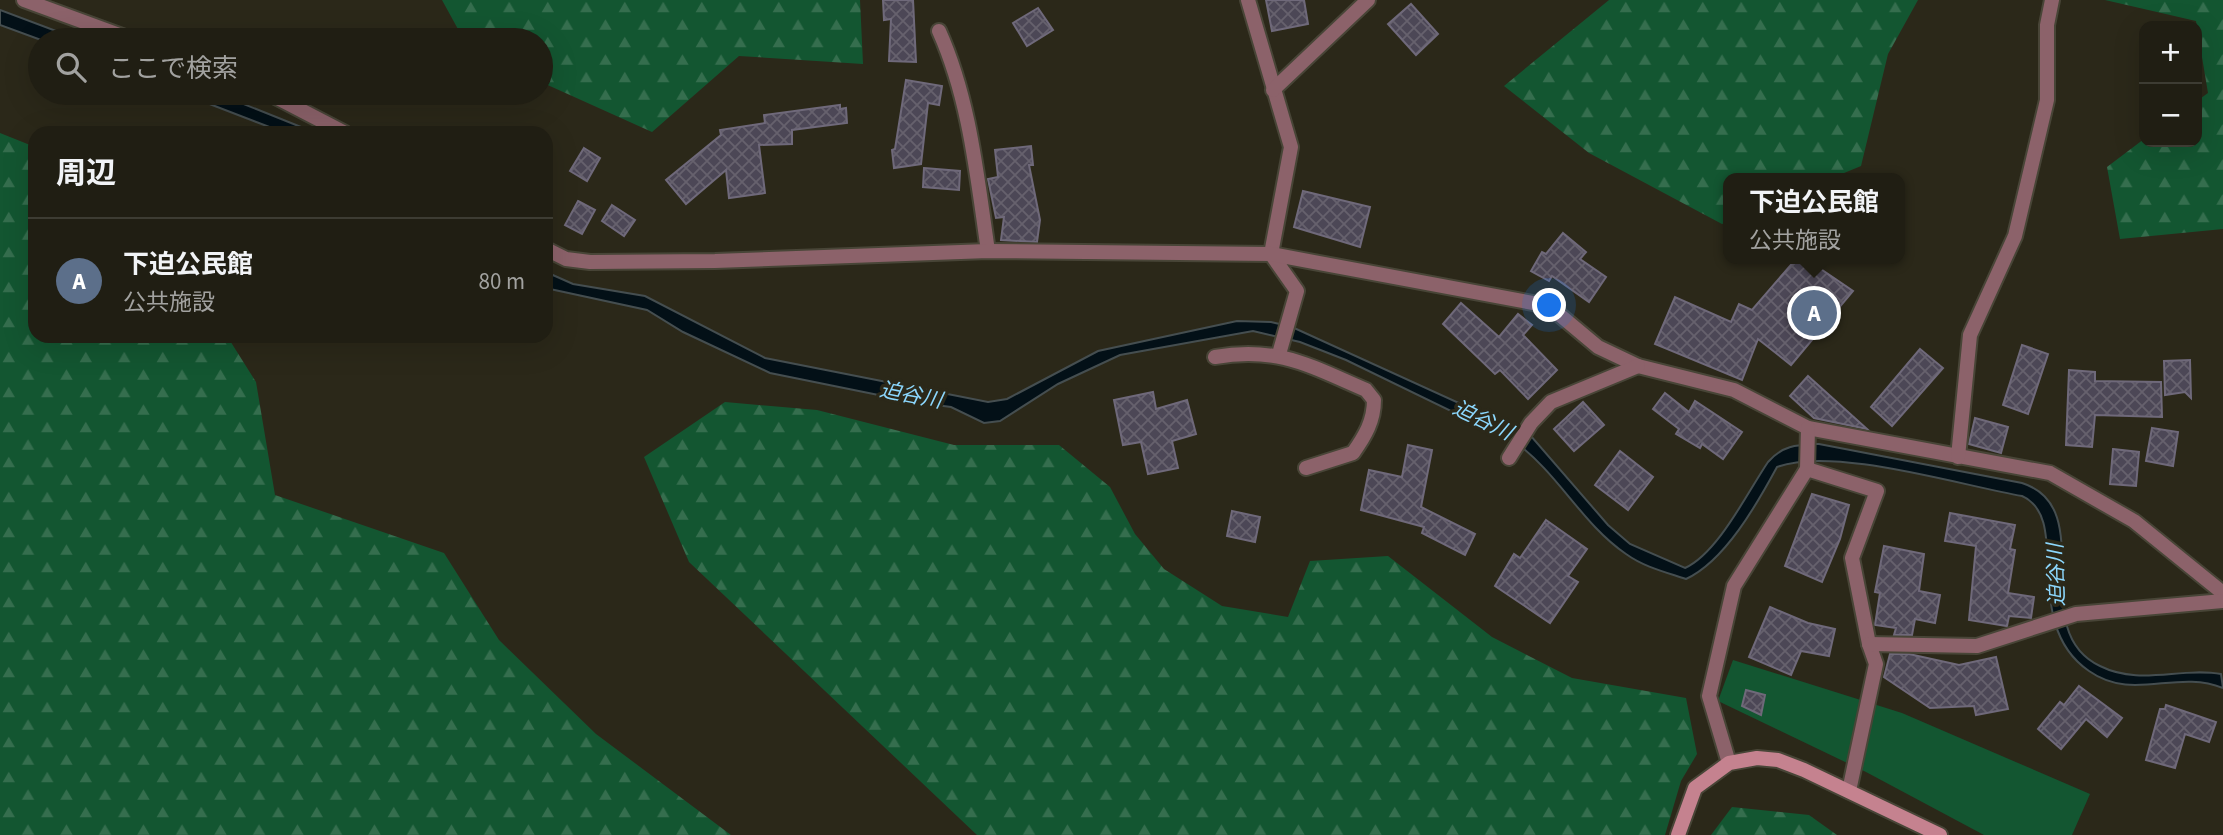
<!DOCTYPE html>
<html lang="ja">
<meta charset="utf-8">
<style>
body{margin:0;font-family:"Source Sans 3","Noto Sans JP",sans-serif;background:#28271c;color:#f1f3f6}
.controls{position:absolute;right:21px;top:21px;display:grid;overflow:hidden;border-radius:14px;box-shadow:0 7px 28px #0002}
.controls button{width:63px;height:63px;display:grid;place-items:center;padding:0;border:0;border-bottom:2px solid #3d3c33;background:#201e13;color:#f1f3f6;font:35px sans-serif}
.you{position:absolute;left:1550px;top:306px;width:24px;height:24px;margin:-18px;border:5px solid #fff;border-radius:50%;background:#1a73e8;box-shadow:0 0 0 10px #1a73e833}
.badge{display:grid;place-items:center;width:46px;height:46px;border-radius:50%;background:#b45309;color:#fff;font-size:23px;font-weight:700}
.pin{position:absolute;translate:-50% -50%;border:4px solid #fff;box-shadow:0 2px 7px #0006}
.popup{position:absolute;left:1723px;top:173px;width:182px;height:91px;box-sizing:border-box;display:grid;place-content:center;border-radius:14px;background:#201e13;filter:drop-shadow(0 2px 5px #0005);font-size:23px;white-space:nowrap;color:#a2a2a0}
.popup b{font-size:26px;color:#f1f3f6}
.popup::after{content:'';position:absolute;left:50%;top:100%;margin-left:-14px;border:14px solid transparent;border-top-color:#201e13}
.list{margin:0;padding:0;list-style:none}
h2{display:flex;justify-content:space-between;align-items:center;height:91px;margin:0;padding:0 28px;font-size:30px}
h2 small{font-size:23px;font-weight:400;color:#a2a2a0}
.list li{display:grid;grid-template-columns:46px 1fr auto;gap:21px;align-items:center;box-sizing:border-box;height:126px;padding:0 28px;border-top:2px solid #3d3c33}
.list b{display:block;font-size:26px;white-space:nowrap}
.list p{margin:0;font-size:23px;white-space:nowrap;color:#a2a2a0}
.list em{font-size:23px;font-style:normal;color:#a2a2a0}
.icon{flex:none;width:38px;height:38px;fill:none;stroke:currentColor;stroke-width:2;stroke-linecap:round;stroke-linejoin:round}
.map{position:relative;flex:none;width:2223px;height:835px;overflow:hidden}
.search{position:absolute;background:#201e13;box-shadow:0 7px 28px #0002;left:28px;top:28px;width:525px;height:77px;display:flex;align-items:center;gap:18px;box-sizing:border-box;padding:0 24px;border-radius:38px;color:#a2a2a0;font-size:26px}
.panel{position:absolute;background:#201e13;box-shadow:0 7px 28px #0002;left:28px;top:126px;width:525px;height:217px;border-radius:21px}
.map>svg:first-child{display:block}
.forest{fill:url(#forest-firs)}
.park{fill:#135631}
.water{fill:#031017;stroke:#454e50;stroke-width:2}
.building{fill:url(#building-cross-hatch);stroke:#6f697a;stroke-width:2}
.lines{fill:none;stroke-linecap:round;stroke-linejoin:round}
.street-casing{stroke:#484537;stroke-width:18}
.secondary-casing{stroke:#484537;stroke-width:18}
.street{stroke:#8c626a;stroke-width:14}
.secondary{stroke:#c5828f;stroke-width:14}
.labels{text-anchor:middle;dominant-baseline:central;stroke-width:7;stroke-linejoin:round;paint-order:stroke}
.water-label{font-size:21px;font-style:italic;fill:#8cd7fd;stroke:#2b2819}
</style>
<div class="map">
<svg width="2223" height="835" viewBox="0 0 2223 835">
<defs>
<pattern id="forest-firs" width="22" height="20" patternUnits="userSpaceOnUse" patternTransform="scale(1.75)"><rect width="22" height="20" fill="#135631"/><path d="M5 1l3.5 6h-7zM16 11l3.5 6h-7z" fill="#356e4e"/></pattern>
<pattern id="building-cross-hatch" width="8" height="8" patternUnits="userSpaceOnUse" patternTransform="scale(1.75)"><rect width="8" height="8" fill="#4c4756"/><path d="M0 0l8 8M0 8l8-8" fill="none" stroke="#66616d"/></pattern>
</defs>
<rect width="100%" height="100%" fill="#2b2819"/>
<g class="forest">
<path d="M 442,0 L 860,0 L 863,64 L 739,56 L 652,132 L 541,82 L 541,40 L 464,40 Z"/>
<path d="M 1609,0 L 1918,0 L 1888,54 L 1861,166 L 1832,178 L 1728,178 L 1728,222 L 1722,224 L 1589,153 L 1504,86 Z"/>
<path d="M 2105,0 L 2223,0 L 2223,229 L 2120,239 L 2107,167 L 2144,139 L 2197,142 L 2197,101 L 2208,93 L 2196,21 Z"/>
<path d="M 0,133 L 35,147 L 35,336 L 227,336 L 256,382 L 275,495 L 444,553 L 499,640 L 596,734 L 731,835 L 0,835 Z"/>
<path d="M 725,402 L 817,410 L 954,445 L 1059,445 L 1110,487 L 1135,534 L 1164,569 L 1222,606 L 1288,617 L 1310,561 L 1388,556 L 1492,637 L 1572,678 L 1686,698 L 1697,754 L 1681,781 L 1665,835 L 977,835 L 689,562 L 644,457 Z"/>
<path d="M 1732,807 L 1809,815 L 1837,835 L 1711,835 Z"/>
</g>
<path class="park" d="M 1733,660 L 1902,713 L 2090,794 L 2072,835 L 1984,835 L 1866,772 L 1718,701 Z"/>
<g class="water">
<path d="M 0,10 L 80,40 L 41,40 L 0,25 Z"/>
<path d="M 181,93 L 216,93 L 316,133 L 285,133 Z"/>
<path d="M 546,272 L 573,284 L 645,296 L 765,358 L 988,402 L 1007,399 L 1098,351 L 1237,321 L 1271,322 L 1292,327 L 1531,436 L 1608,525 L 1630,544 L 1685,568 C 1718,553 1747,493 1768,462 C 1783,445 1796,445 1819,444 L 2022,483 C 2101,508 2024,630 2100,666 C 2140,686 2179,667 2221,674 L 2223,688 C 2176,669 2133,702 2089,671 C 2019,623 2073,518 2022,496 C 1959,485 1833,446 1777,467 C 1757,504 1725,561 1686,579 C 1665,572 1644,567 1626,554 C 1582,524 1558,473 1515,442 L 1346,360 L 1300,342 L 1253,331 L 1120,355 L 1058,384 L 1000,421 L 984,423 L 951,407 L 913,402 L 770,373 L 683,332 L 647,310 L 550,289 L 546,288 Z"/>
</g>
<g class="building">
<path d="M 883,0 L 913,0 L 916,62 L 889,61 L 891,19 L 884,20 Z"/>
<path d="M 1266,0 L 1304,0 L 1308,24 L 1272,31 Z"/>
<path d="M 1411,4 L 1438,34 L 1416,55 L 1388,24 Z"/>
<path d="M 1038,8 L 1053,30 L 1027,46 L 1013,23 Z"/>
<path d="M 906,80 L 942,86 L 939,105 L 928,103 L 921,164 L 894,168 L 892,150 L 895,149 Z"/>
<path d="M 840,105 L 840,109 L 846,108 L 847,123 L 792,130 L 792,144 L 759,145 L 765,193 L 729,198 L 726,170 L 686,204 L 666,180 L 721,135 L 720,130 L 765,123 L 764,115 Z"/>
<path d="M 1031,146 L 1033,165 L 1029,165 L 1040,220 L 1037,242 L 1001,240 L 1004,217 L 996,218 L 988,179 L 998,177 L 995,150 Z"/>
<path d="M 584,148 L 600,158 L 587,181 L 570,171 Z"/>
<path d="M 924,168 L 960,171 L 959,190 L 923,187 Z"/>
<path d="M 1303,191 L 1370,207 L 1360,247 L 1294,227 Z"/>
<path d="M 578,201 L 595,210 L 582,234 L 565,225 Z"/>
<path d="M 612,205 L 635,220 L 624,236 L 602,221 Z"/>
<path d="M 1563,233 L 1586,252 L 1580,259 L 1606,277 L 1589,302 L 1552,276 L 1549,281 L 1531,271 L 1542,252 L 1546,254 Z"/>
<path d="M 1796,259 L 1806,259 L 1853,291 L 1791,365 L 1758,339 L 1742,380 L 1655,344 L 1675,297 L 1731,322 L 1739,304 L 1752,310 Z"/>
<path d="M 1461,303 L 1499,337 L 1518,314 L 1532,325 L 1523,335 L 1557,370 L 1528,399 L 1500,370 L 1495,374 L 1443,324 Z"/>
<path d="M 2022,345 L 2048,354 L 2028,414 L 2003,405 Z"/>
<path d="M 1920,349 L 1943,368 L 1892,426 L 1871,407 Z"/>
<path d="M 2190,360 L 2191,398 L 2185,392 L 2165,395 L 2164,361 Z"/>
<path d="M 2069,370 L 2095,372 L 2095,381 L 2161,382 L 2162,417 L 2095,415 L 2092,447 L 2066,445 Z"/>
<path d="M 1808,376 L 1867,429 L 1814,418 L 1790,396 Z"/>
<path d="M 1153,392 L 1156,409 L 1187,400 L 1196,434 L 1172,441 L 1178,468 L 1148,474 L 1141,442 L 1123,445 L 1114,400 Z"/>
<path d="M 1665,393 L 1689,412 L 1695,401 L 1742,432 L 1723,459 L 1702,444 L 1700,448 L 1676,434 L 1679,429 L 1653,409 Z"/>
<path d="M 1583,402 L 1604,425 L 1574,451 L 1554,429 Z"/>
<path d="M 1975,418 L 2008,427 L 2001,453 L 1969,444 Z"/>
<path d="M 2152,428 L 2178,432 L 2173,466 L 2146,461 Z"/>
<path d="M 1408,445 L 1432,450 L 1421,507 L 1475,534 L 1465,555 L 1422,533 L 1424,527 L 1361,510 L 1369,470 L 1402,477 Z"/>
<path d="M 2113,449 L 2139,452 L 2136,486 L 2110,484 Z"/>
<path d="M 1620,451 L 1653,477 L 1628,510 L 1595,485 Z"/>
<path d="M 1812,494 L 1849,505 L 1840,539 L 1822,582 L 1785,566 Z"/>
<path d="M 1232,511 L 1260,517 L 1255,542 L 1227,536 Z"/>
<path d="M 1950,513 L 2015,525 L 2010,549 L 2015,550 L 2008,593 L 2034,597 L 2031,618 L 2009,616 L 2007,626 L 1969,620 L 1976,546 L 1945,541 Z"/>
<path d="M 1546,520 L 1587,549 L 1568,576 L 1578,582 L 1550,623 L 1495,586 L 1514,554 L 1520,558 Z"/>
<path d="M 1884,546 L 1924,554 L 1919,591 L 1940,595 L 1935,623 L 1915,619 L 1912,635 L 1894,635 L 1896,628 L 1875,625 L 1880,593 L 1875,592 Z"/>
<path d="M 1770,607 L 1808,623 L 1835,629 L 1829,656 L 1801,651 L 1791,675 L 1749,657 Z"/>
<path d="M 1890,654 L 1909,654 L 1959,665 L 1996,657 L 2008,709 L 1976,715 L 1974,706 L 1930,708 L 1884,677 Z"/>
<path d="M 2079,686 L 2122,718 L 2107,737 L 2086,719 L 2061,749 L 2038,729 L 2060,702 L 2064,705 Z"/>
<path d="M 1746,690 L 1765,695 L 1761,715 L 1742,706 Z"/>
<path d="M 2166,705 L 2216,722 L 2209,742 L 2185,734 L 2175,768 L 2146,760 L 2160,709 L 2165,709 Z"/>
</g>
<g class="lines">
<defs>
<g id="street">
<path d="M 24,0 L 133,40"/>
<path d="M 1248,0 L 1291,147 L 1271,254 L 1297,291 L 1279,354"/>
<path d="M 939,31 C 970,100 977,177 988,251"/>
<path d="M 1273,90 L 1368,0"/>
<path d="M 268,93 L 345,133"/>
<path d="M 546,249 L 566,259 L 590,262 L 715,261 L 988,251 L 1271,254 L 1549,306 L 1598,347 L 1638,366 L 1734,390 L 1808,428 L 2050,473 L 2134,521 L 2223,593"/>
<path d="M 1215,357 C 1278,346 1310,366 1366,390 L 1374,400 C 1374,421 1365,436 1353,453 L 1306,468"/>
<path d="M 1958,457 L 1970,335 L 2015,236 L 2047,100 L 2047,25 L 2052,0"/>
<path d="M 1509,458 L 1531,423 L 1551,402 L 1638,366"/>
<path d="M 1807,469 L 1877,491 L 1852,558 L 1869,644 L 1876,664 L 1849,791"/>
<path d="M 1869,644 L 1977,646 L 2076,614 L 2223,601"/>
<path d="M 1729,763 L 1709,696 L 1734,586 L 1807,469 L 1808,428"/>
</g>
<path id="secondary" d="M 1678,835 L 1695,788 L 1729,763 L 1757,758 L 1778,760 L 1804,770 L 1940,835"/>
</defs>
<use href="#street" class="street-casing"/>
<use href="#secondary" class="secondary-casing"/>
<use href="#street" class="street"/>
<use href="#secondary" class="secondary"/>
</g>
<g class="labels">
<g class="water-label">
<text transform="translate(911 395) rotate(11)">迫谷川</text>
<text transform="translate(1483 420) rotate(26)">迫谷川</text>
<text transform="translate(2056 575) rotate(-92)">迫谷川</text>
</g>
</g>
</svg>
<div class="controls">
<button>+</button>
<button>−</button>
</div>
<div class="you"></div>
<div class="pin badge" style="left:1814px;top:313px;background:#5c6f8a">A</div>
<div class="popup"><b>下迫公民館</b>公共施設</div>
<div class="search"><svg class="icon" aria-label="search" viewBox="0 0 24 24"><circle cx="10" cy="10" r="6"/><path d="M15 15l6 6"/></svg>ここで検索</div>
<section class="panel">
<h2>周辺<small></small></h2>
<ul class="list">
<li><span class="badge" style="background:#5c6f8a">A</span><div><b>下迫公民館</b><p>公共施設</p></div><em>80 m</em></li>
</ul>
</section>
</div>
